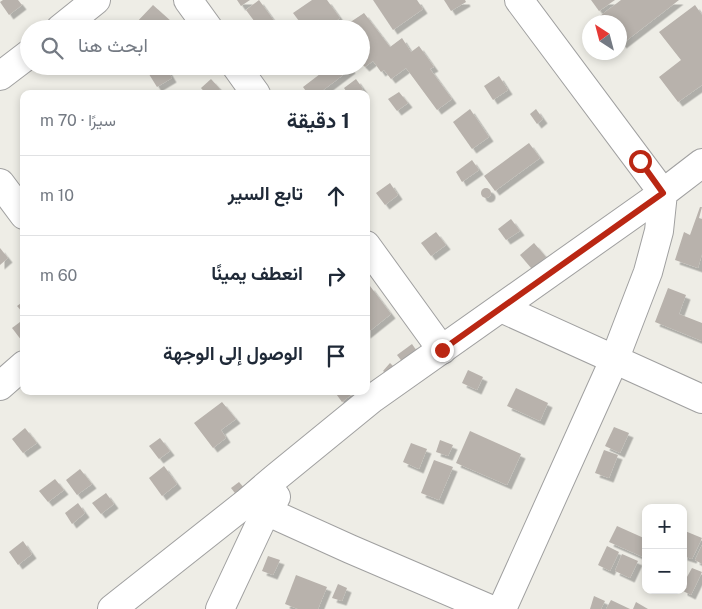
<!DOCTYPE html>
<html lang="ar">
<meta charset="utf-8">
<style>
body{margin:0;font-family:"Public Sans",Vazirmatn,sans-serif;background:#f2f2f3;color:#1f2937;direction:rtl}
.controls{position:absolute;right:15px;bottom:15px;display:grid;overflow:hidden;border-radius:10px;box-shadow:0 2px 8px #0003}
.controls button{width:45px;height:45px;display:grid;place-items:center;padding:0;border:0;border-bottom:1px solid #e0e1e3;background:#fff;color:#1f2937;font:25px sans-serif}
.compass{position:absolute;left:582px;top:15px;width:45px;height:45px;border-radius:50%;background:#fff;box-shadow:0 2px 8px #0003;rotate:324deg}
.stop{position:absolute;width:15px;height:15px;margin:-11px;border:4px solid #ba2713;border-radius:50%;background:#fff}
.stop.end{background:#ba2713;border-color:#fff;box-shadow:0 1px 5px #0008}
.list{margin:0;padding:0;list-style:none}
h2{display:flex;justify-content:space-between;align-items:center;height:65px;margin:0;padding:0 20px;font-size:21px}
h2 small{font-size:16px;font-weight:400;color:#747a83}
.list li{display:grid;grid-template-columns:32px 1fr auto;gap:15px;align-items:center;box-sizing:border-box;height:80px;padding:0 20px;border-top:1px solid #e0e1e3}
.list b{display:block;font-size:19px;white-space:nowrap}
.list em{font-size:16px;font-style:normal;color:#747a83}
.icon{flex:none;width:28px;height:28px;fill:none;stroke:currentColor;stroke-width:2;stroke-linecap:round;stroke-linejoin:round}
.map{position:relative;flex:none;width:702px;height:609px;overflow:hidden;direction:ltr}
.search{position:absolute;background:#fff;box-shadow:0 2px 8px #0003;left:20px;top:20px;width:350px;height:55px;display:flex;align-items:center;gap:12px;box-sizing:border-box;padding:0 18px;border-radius:28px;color:#747a83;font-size:19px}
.panel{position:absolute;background:#fff;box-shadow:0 2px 8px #0003;left:20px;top:90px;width:350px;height:305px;border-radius:10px;direction:rtl}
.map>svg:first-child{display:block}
.building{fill:#b8b2ac;filter:url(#shadow)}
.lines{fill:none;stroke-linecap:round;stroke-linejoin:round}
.street-casing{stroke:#a0a0a0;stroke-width:30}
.street{stroke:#fff;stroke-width:28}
.route{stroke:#ba2713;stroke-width:6}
</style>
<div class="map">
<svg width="702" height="609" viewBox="0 0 702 609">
<defs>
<filter id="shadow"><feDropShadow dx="4.5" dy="4.5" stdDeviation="0" flood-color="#0004"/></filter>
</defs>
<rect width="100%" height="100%" fill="#eeede6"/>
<g class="building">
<path d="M 3,0 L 18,0 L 22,5 L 9,15 L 0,2 Z"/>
<path d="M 237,0 L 250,0 L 241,6 Z"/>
<path d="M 259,0 L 280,29 L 260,29 L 246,10 Z"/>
<path d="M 312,0 L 327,0 L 340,18 L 325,29 L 305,29 L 293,13 Z"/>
<path d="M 373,0 L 417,0 L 423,9 L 393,30 Z"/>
<path d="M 444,0 L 465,0 L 466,2 L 451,11 Z"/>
<path d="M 591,0 L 615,0 L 599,11 Z"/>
<path d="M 621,0 L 679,0 L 622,44 L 620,41 L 620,22 L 605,22 L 600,16 Z"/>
<path d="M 153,5 L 173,23 L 167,29 L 155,29 L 152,26 L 149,29 L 138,29 L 134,25 Z"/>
<path d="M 695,5 L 702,15 L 702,85 L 678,102 L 659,77 L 681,60 L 659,32 Z"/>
<path d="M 364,13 L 390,47 L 402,38 L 411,52 L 419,46 L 434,67 L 430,69 L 452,99 L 437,110 L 406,68 L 391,79 L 384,70 L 381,72 L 373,61 L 365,67 L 361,63 L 361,46 L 364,44 L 361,40 L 361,29 L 353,29 L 349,23 Z"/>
<path d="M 155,66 L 165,66 L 172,78 L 157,87 L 147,71 Z"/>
<path d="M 314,66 L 349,66 L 351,69 L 318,94 L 308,94 L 303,87 L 320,74 Z"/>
<path d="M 499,76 L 508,90 L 493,100 L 484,86 Z"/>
<path d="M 211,79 L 220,89 L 216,94 L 206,94 L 201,88 Z"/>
<path d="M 356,79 L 363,89 L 356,94 L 348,94 L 344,88 Z"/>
<path d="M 399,92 L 408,103 L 397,111 L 388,99 Z"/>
<path d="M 470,109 L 489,137 L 472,149 L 453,122 Z"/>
<path d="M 536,109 L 543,119 L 537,124 L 530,114 Z"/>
<path d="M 529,143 L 540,158 L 495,191 L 484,176 Z"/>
<path d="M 472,160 L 479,170 L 462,182 L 456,172 Z"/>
<path d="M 390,183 L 398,195 L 385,205 L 376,193 Z"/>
<circle cx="486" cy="193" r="5"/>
<path d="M 700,207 L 702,207 L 699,218 L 702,219 L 702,254 L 698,268 L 675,260 L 684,232 L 690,235 Z"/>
<path d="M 511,219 L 520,231 L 506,240 L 498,229 Z"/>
<path d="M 436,232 L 446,245 L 431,256 L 421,243 Z"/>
<path d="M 534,243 L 546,257 L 532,269 L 520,255 Z"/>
<path d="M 0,248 L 8,258 L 0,265 Z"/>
<path d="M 370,286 L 391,314 L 366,334 L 366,289 Z"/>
<path d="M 668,288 L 686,295 L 679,314 L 702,323 L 702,341 L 655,322 Z"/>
<path d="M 24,301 L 24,314 L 17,306 Z"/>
<path d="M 24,319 L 24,339 L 22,341 L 12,328 Z"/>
<path d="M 412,344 L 421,357 L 407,368 L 397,355 Z"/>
<path d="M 390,363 L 397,370 L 390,377 L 383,371 Z"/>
<path d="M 468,370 L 483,377 L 477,390 L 462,383 Z"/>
<path d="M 516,388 L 548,403 L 540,421 L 507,406 Z"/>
<path d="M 334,391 L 356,391 L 342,402 Z"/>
<path d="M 222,402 L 236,419 L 221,430 L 226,438 L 213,448 L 194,423 Z"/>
<path d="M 614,427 L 629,433 L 620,453 L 605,446 Z"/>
<path d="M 25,428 L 37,443 L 23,453 L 12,439 Z"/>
<path d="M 470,431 L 521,454 L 507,485 L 456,463 Z"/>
<path d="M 160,438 L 170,451 L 159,459 L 149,446 Z"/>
<path d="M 440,440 L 453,445 L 448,456 L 436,452 Z"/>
<path d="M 411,443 L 427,449 L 419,469 L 403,462 Z"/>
<path d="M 604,450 L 618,455 L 609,478 L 595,473 Z"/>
<path d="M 434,460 L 453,467 L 439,500 L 421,493 Z"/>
<path d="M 164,466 L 177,484 L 162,496 L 149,478 Z"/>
<path d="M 80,469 L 92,484 L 77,495 L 66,480 Z"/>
<path d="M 55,479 L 64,490 L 48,502 L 39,491 Z"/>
<path d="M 239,482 L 246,490 L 238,497 L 231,488 Z"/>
<path d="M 106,493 L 114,504 L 101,514 L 92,503 Z"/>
<path d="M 78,503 L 85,513 L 72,524 L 65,513 Z"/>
<path d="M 617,526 L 646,539 L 646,551 L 643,557 L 609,542 Z"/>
<path d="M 685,531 L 702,538 L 692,559 L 683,556 L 683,534 Z"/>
<path d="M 23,541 L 32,554 L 18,565 L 9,552 Z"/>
<path d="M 702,545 L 702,564 L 695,560 Z"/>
<path d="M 607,546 L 619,552 L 610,571 L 598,565 Z"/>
<path d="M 622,554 L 638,561 L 630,578 L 615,571 Z"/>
<path d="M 268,556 L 280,560 L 273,575 L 262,571 Z"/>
<path d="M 692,568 L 702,572 L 691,595 L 683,591 L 683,584 Z"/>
<path d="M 296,575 L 327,587 L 318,609 L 298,609 L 285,604 Z"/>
<path d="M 338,584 L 347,588 L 342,601 L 332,598 Z"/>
<path d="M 594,596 L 605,601 L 601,609 L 590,609 Z"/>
<path d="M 611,600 L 630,609 L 606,609 Z"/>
<path d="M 636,602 L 648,609 L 633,609 Z"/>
</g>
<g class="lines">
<defs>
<g id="street">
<path d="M 188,0 L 209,29"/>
<path d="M 60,29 L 96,0"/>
<path d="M 236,66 L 256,94"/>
<path d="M 0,76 L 29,54"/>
<path d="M 0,183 L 24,215"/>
<path d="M 366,245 L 442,350"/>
<path d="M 501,308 L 702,399"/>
<path d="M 0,386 L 24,365"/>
<path d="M 266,511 L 350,549 L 490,609"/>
<path d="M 112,609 L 246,503 L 275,478 L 373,398 L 663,193 L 519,0"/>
<path d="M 220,609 L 266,511 L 276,497"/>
<path d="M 502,609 L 615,358 L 648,272 L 659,231 L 663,193 L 702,163"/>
</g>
</defs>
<use href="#street" class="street-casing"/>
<use href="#street" class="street"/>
</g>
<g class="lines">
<path class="route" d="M 442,350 L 663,193 L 640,161"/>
</g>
</svg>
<div class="controls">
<button>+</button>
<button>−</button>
</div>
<svg class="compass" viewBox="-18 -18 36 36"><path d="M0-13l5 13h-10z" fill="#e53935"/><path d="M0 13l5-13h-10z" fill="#747a83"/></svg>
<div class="stop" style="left:640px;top:161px"></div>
<div class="stop end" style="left:442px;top:350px"></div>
<div class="search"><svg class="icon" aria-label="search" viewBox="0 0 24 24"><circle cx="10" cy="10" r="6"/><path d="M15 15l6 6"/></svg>ابحث هنا</div>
<section class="panel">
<h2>1 دقيقة<small>سيرًا · 70 m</small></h2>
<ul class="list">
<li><svg class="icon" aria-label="ahead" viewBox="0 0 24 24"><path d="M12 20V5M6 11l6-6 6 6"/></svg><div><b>تابع السير</b></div><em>10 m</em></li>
<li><svg class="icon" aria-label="right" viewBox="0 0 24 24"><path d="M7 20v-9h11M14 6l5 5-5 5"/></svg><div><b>انعطف يمينًا</b></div><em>60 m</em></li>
<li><svg class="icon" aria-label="arrive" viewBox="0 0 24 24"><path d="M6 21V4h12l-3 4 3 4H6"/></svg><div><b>الوصول إلى الوجهة</b></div></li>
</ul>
</section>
</div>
